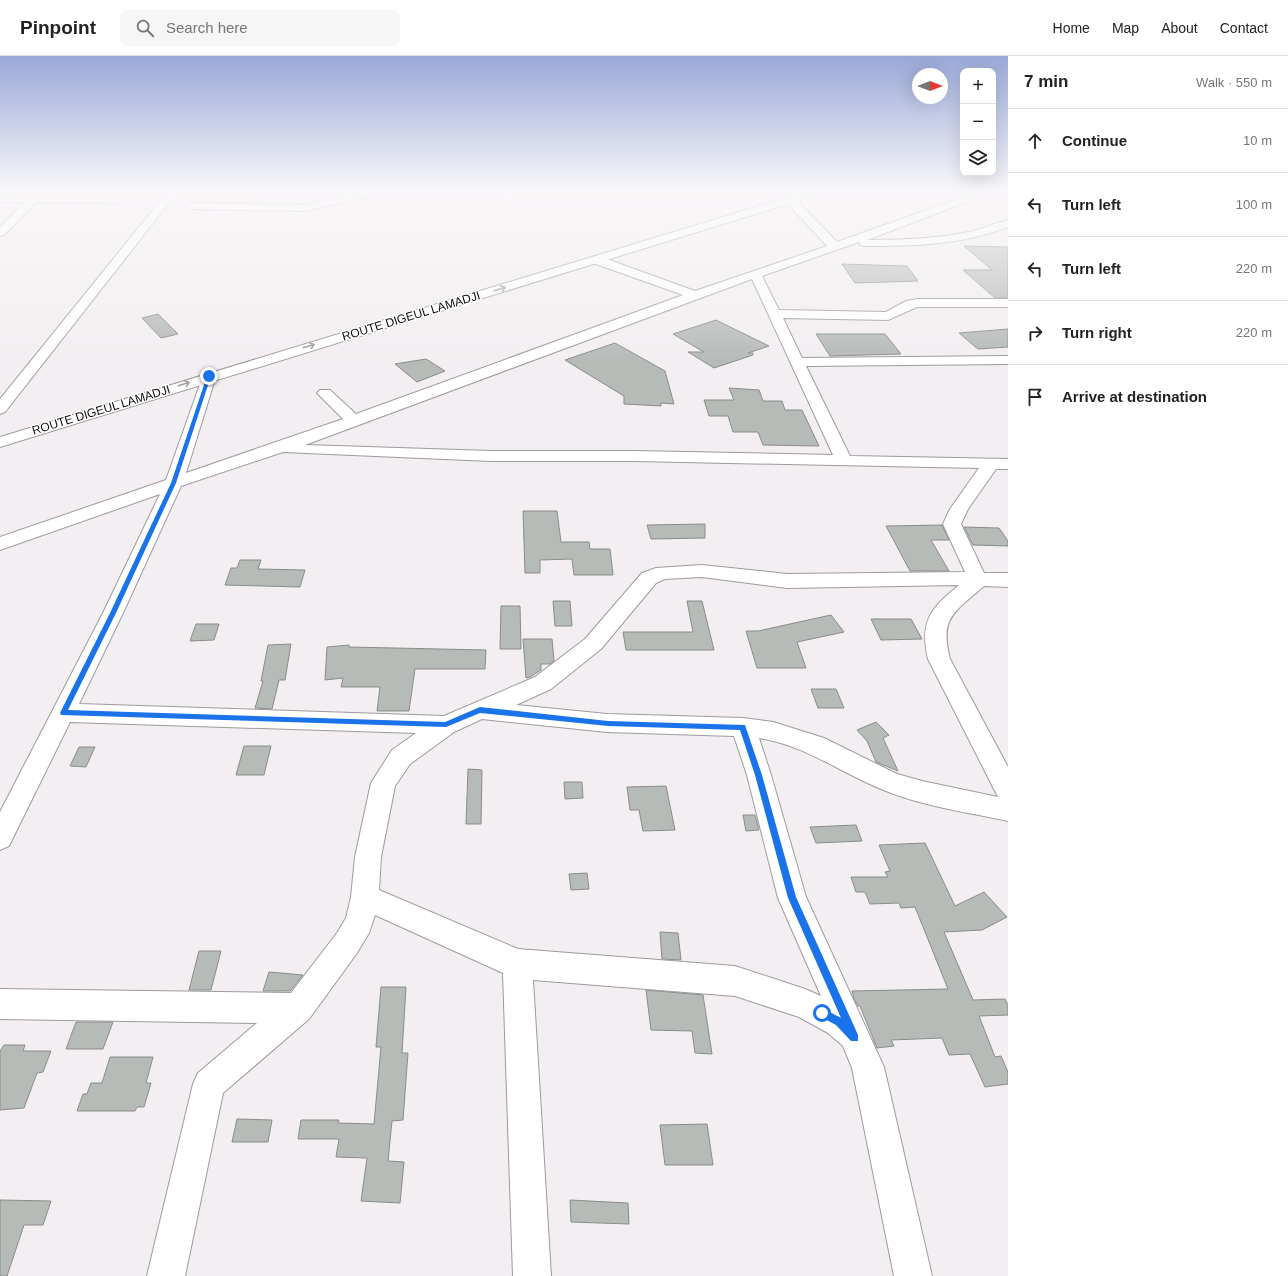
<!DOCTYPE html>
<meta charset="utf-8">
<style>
body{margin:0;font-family:Arial,sans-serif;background:#f6f6f6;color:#222}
.controls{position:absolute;right:12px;top:12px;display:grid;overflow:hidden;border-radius:8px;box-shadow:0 4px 16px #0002}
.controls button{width:36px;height:36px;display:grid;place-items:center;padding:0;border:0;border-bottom:1px solid #e0e0e0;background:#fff;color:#222;font:20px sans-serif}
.compass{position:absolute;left:912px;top:12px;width:36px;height:36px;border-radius:50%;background:#fff;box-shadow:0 4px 16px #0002;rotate:90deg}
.stop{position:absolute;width:12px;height:12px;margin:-9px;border:3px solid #1a73e8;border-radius:50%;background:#fff}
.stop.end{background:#1a73e8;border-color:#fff;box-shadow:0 1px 4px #0008}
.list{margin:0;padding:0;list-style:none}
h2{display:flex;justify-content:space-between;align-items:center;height:52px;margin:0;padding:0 16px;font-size:17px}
h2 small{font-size:13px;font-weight:400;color:#767676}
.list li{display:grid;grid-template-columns:26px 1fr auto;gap:12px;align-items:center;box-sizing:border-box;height:64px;padding:0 16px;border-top:1px solid #e0e0e0}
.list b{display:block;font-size:15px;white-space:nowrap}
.list em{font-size:13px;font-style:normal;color:#767676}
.icon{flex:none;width:22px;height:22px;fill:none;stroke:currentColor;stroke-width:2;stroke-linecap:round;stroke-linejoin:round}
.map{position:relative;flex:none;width:1008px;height:1220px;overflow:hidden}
header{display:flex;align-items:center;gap:24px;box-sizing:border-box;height:56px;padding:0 20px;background:#fff;border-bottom:1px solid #e0e0e0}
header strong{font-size:19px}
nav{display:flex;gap:22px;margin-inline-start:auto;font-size:14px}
.search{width:280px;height:36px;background:#f6f6f6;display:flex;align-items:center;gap:10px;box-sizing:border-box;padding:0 14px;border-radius:8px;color:#767676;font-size:15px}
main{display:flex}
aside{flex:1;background:#fff}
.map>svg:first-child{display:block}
.building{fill:#b7bbb8;stroke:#898d89}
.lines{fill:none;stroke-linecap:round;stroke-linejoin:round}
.minor-casing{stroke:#9e9a9d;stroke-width:2}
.major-casing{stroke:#9e9a9d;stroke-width:2}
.minor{fill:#fff;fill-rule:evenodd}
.major{fill:#fff;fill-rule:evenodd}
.oneway{stroke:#9e9e9e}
.route{fill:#1a73e8}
.labels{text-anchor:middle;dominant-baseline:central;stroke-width:3;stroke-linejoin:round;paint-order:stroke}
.far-street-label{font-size:12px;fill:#0d0c0d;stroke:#fff}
</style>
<header>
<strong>Pinpoint</strong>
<div class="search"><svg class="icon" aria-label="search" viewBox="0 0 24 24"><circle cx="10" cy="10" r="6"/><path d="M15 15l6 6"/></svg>Search here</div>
<nav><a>Home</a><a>Map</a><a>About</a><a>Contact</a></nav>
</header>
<main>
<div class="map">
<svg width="1008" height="1220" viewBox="0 0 1008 1220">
<rect width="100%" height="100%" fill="#f2eef1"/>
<g class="building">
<path d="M 964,190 L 1008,191 L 1008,242 L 995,242 L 963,214 L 992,214 Z"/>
<path d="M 842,208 L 907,210 L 918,225 L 855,227 Z"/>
<path d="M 158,258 L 178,278 L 161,282 L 142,262 Z"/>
<path d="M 716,264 L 769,290 L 748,297 L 753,297 L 753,299 L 714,312 L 688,296 L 704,296 L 673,278 Z"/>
<path d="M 1008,273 L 1008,291 L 978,293 L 959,277 Z"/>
<path d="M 816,278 L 885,278 L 901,298 L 830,300 Z"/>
<path d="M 615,287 L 665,315 L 674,348 L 661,347 L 661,350 L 624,348 L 624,340 L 565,304 Z"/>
<path d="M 426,303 L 445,315 L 417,326 L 395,308 Z"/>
<path d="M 729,332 L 759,334 L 763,345 L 782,345 L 785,354 L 802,354 L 819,390 L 763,389 L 758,376 L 733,376 L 728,360 L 709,360 L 704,344 L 734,344 Z"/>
<path d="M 523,455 L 557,455 L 561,486 L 589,486 L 590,493 L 610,493 L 613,519 L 574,519 L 572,503 L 540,504 L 540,517 L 525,517 Z"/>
<path d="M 705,468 L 705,482 L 651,483 L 647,469 Z"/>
<path d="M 942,469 L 949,484 L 931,484 L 949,515 L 910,515 L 886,470 Z"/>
<path d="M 964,471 L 999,472 L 1008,485 L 1008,490 L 973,489 Z"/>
<path d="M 240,504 L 261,504 L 258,513 L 305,514 L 300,531 L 225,529 L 231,512 L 237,512 Z"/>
<path d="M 553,545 L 570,545 L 572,570 L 555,570 Z"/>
<path d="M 687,545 L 702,545 L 714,594 L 626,594 L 623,576 L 693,576 Z"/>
<path d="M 501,550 L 520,550 L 521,593 L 500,593 Z"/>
<path d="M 831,559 L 844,576 L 797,586 L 806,612 L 757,612 L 746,575 L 758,575 Z"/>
<path d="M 871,563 L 911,563 L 922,583 L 881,584 Z"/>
<path d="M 196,568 L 219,568 L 214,584 L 190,585 Z"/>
<path d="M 523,583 L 552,583 L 554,605 L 550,608 L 541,608 L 541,614 L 530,621 L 526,622 Z"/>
<path d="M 291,588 L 285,624 L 279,624 L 272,653 L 255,652 L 263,625 L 261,625 L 268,589 Z"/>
<path d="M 349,589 L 349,591 L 486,594 L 485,613 L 415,613 L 409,655 L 377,655 L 380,631 L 341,631 L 343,622 L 325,624 L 327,591 Z"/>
<path d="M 811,633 L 836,633 L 844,652 L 818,652 Z"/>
<path d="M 876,666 L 889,679 L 883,682 L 898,715 L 876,706 L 867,685 L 857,674 Z"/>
<path d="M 244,690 L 271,690 L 264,719 L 236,719 Z"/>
<path d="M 79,691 L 95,691 L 86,711 L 70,710 Z"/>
<path d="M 468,713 L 482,714 L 481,768 L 466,768 Z"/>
<path d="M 564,726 L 582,726 L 583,742 L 565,743 Z"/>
<path d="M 666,730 L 675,774 L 643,775 L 639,754 L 630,754 L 627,731 Z"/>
<path d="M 743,759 L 755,759 L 759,774 L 746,775 Z"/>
<path d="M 856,769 L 862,785 L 816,787 L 810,771 Z"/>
<path d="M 925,787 L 955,850 L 984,836 L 1007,861 L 982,874 L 944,876 L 973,944 L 1005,943 L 1008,949 L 1008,959 L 979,960 L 995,1001 L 1001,1000 L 1008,1016 L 1008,1028 L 985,1031 L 970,998 L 949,999 L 942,982 L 891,984 L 894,990 L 877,992 L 860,950 L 858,950 L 854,943 L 852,935 L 948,933 L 915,851 L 901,852 L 899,847 L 870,848 L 865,836 L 856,836 L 851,821 L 888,821 L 885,816 L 890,815 L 879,789 Z"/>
<path d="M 587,817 L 589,833 L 571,834 L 569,818 Z"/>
<path d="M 660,876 L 678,877 L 681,904 L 662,903 Z"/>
<path d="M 199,895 L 221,895 L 211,934 L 189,934 Z"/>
<path d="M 269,916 L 303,919 L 290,935 L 263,935 Z"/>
<path d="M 381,931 L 406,931 L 402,997 L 408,997 L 403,1064 L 392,1065 L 388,1105 L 404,1106 L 400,1147 L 361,1145 L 367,1102 L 336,1101 L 339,1083 L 298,1083 L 301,1064 L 339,1064 L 338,1067 L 374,1068 L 381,991 L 376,991 Z"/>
<path d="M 646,934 L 703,939 L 712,998 L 695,997 L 692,975 L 651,974 Z"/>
<path d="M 76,966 L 113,966 L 103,993 L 66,993 Z"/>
<path d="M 4,989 L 25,989 L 23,995 L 51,995 L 43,1016 L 37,1017 L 24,1052 L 0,1054 L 0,995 Z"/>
<path d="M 110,1001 L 153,1001 L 146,1027 L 151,1027 L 144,1051 L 137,1051 L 135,1055 L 77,1055 L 83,1038 L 87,1038 L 91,1027 L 102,1027 Z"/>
<path d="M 237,1063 L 272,1064 L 268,1086 L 232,1086 Z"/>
<path d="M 707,1068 L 713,1109 L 665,1109 L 660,1069 Z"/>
<path d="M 0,1144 L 51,1145 L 43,1169 L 24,1169 L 7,1220 L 0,1220 Z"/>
<path d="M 570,1144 L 628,1147 L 629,1168 L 571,1166 Z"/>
</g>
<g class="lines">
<defs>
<g id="minor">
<path d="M 370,134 L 389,134 L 388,136 L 305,155 L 191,153 L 186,150 L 191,147 L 305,149 Z"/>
<path d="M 983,134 L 998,134 L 867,184 C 901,184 936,183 969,176 C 983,173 995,167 1008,164 L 1008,171 C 961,189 913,190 864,190 L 860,189 L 859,186 L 762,220 L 779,254 L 886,256 L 906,245 L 917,243 L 1008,243 L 1008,251 L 917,251 L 888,264 L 783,262 L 802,302 L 1008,300 L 1008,308 L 806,310 L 850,400 L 1008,403 L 1008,413 L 996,413 L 968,453 L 961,468 L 984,517 L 1008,517 L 1008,531 L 984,530 C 955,556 939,561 950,603 L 1008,711 L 1008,765 C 966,756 921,750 881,733 C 840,716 804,689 759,682 L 771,719 L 806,841 L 884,1011 L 932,1220 L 894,1220 L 852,1012 L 843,990 L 828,977 L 799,961 L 735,940 L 533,924 L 551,1220 L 513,1220 L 503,917 L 375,859 L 369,877 L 357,897 L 309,963 L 223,1037 L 185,1220 L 147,1220 L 193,1028 L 198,1017 L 257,967 L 0,963 L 0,933 L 291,937 L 337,877 L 346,862 L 351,841 L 355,801 L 371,727 L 392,694 L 416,677 L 70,666 L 9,790 L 0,794 L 0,756 L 103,557 L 160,438 L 0,494 L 0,481 L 166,424 L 204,317 L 214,317 L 216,320 L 186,417 L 343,363 L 317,337 L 320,334 L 330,334 L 356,358 L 683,239 L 593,207 L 591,204 L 593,201 L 601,201 L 695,235 L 827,190 L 786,146 L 785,144 L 786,142 L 794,142 L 837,186 ZM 752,223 L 833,399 L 634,395 L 491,395 L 305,389 ZM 283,396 L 491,405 L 634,405 L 979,412 L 950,453 L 943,468 L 965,516 L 787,518 L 702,509 L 656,512 L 642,517 L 585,583 L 535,621 L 444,660 L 79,648 L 123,557 L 181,430 ZM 702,521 L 787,532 L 959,529 C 931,552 919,565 928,603 L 998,741 L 922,725 L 897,718 L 824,682 L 773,666 L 743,662 L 607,658 L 516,649 L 551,633 L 601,593 L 656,527 L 665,523 ZM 482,663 L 607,676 L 734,680 L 747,719 L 778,842 L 821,940 L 805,933 L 735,910 L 518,893 L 379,834 L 381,801 L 395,730 L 410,708 L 454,676 Z"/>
<path d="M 0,140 L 121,141 L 126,144 L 121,147 L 36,146 L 4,179 L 0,180 L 0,171 L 25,146 L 0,146 Z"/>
</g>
<g id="major">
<path d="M 169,134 L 179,134 L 5,356 L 0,358 L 0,343 Z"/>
<path d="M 812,134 L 828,134 L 827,136 L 0,391 L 0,381 Z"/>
</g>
</defs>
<use href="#minor" class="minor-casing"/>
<use href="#major" class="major-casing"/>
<use href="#minor" class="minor"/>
<use href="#major" class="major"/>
</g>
<defs><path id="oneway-shaft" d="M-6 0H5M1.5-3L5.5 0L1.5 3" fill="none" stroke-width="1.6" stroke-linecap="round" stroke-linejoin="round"/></defs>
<g class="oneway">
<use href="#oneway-shaft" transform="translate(500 233) rotate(-17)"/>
<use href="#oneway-shaft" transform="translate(309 290) rotate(-17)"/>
<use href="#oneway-shaft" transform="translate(184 328) rotate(-17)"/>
</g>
<linearGradient id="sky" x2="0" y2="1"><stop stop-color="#99a8d7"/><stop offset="0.44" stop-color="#f9f7f9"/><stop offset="1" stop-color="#f9f7f9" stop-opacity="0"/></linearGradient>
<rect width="1008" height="305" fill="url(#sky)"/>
<path class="route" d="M 209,319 L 211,320 L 176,427 L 116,557 L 68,654 L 445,666 L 480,651 L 608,665 L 745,669 L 762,719 L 796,841 L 858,979 L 858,985 L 851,985 L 836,969 L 819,960 L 817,957 L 822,952 L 841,962 L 788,842 L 755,719 L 740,674 L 608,670 L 480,657 L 446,671 L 61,659 L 60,657 L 110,557 L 171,427 L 207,320 Z"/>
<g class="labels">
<g class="far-street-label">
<text transform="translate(411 260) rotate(-17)">ROUTE DIGEUL LAMADJI</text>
<text transform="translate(101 354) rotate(-17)">ROUTE DIGEUL LAMADJI</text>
</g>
</g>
</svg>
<div class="controls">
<button>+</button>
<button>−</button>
<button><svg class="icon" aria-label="layers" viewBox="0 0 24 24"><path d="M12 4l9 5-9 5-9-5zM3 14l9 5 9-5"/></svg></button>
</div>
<svg class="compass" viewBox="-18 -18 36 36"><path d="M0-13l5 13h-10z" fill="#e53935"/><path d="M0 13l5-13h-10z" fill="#767676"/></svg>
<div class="stop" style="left:822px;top:957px"></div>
<div class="stop end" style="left:209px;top:320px"></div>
</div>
<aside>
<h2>7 min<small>Walk · 550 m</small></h2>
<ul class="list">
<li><svg class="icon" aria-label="ahead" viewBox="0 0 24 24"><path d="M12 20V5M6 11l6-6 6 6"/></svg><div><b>Continue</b></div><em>10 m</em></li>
<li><svg class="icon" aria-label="left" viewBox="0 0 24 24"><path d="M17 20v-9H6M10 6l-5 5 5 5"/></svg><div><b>Turn left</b></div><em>100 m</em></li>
<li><svg class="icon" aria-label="left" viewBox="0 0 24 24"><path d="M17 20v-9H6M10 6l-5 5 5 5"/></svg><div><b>Turn left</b></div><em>220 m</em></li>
<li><svg class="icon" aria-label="right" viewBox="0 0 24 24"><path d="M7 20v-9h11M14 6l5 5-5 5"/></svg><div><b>Turn right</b></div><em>220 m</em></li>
<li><svg class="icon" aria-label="arrive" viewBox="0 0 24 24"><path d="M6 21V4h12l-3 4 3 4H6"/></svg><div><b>Arrive at destination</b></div></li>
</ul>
</aside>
</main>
